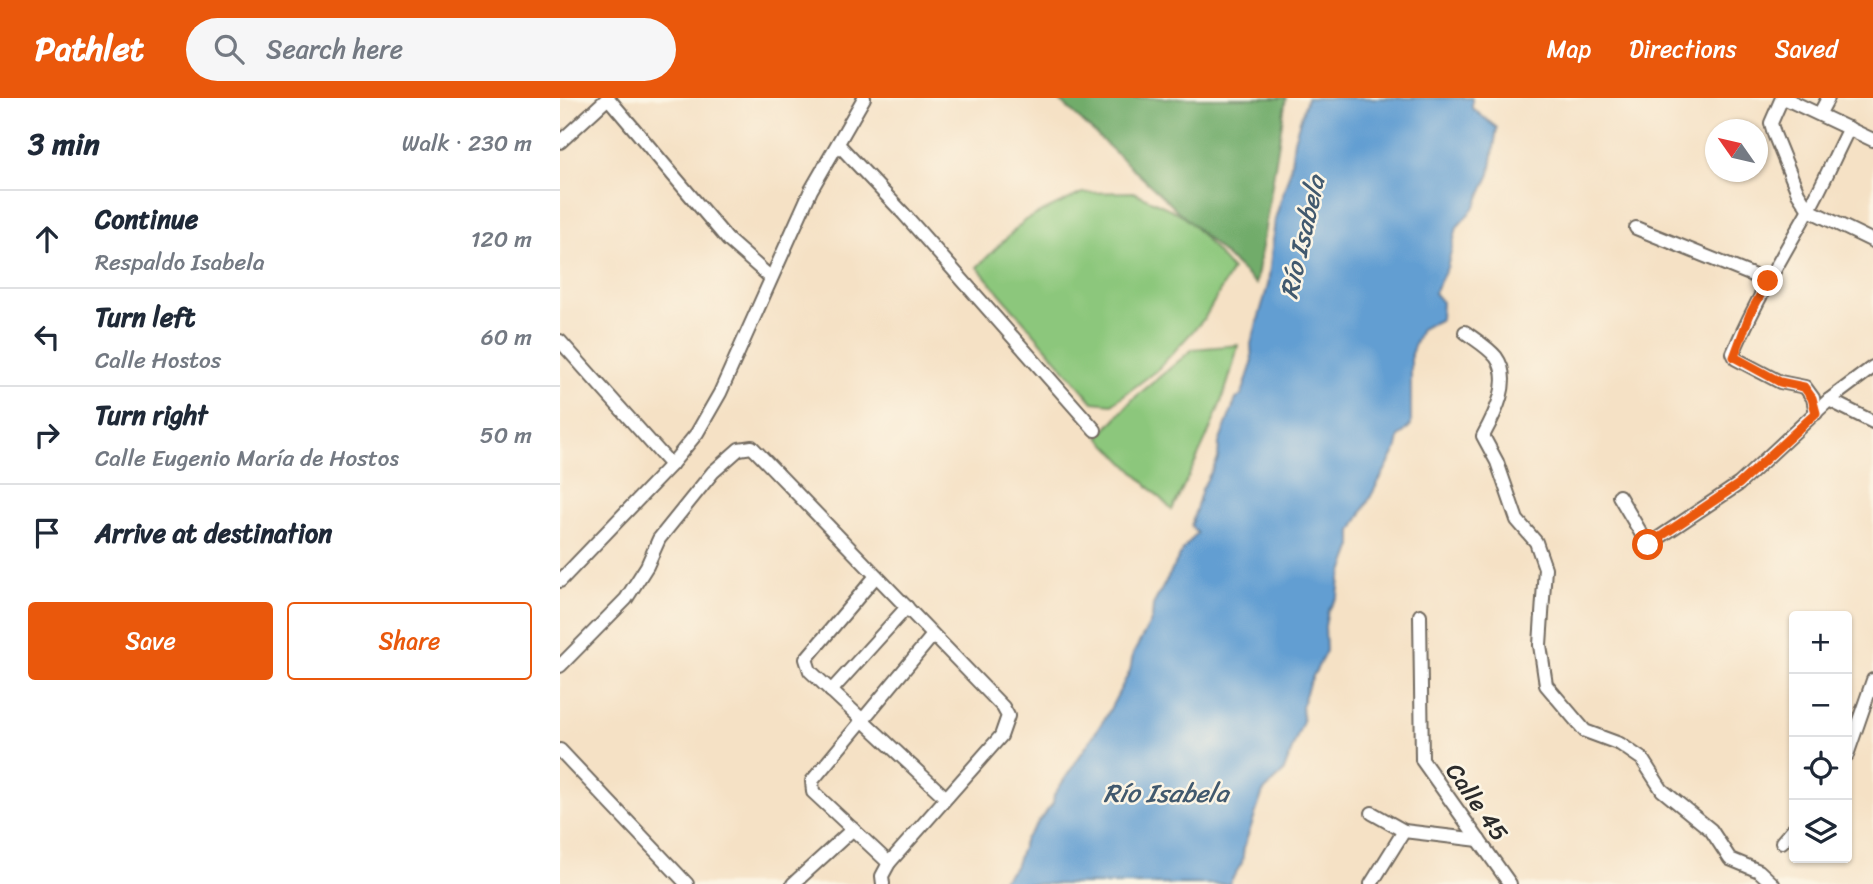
<!DOCTYPE html>
<meta charset="utf-8">
<style>
body{margin:0;font-family:Sriracha,sans-serif;background:#f6f6f7;color:#1f2937}
.controls{position:absolute;right:21px;bottom:21px;display:grid;overflow:hidden;border-radius:7px;box-shadow:0 2px 5px #0004}
.controls button{width:63px;height:63px;display:grid;place-items:center;padding:0;border:0;border-bottom:2px solid #e0e1e3;background:#fff;color:#1f2937;font:35px sans-serif}
.compass{position:absolute;left:1145px;top:21px;width:63px;height:63px;border-radius:50%;background:#fff;box-shadow:0 2px 5px #0004;rotate:304deg}
.stop{position:absolute;width:21px;height:21px;margin:-16px;border:5px solid #ea580c;border-radius:50%;background:#fff}
.stop.end{background:#ea580c;border-color:#fff;box-shadow:0 2px 7px #0008}
.list{margin:0;padding:0;list-style:none}
h2{display:flex;justify-content:space-between;align-items:center;height:91px;margin:0;padding:0 28px;font-size:30px}
h2 small{font-size:23px;font-weight:400;color:#747a83}
.list li{display:grid;grid-template-columns:46px 1fr auto;gap:21px;align-items:center;box-sizing:border-box;height:98px;padding:0 28px;border-top:2px solid #e0e1e3}
.list b{display:block;font-size:26px;white-space:nowrap}
.list p{margin:0;font-size:23px;white-space:nowrap;color:#747a83}
.list em{font-size:23px;font-style:normal;color:#747a83}
.actions{display:flex;gap:14px;padding:21px 28px}
.actions a{flex:1;padding:16px 0;border:2px solid #ea580c;border-radius:7px;text-align:center;font-size:24px;color:#ea580c}
.actions .main{background:#ea580c;color:#fff}
.icon{flex:none;width:38px;height:38px;fill:none;stroke:currentColor;stroke-width:2;stroke-linecap:round;stroke-linejoin:round}
.map{position:relative;flex:none;width:1313px;height:786px;overflow:hidden}
header{display:flex;align-items:center;gap:42px;box-sizing:border-box;height:98px;padding:0 35px;background:#ea580c;color:#fff}
header strong{font-size:33px}
nav{display:flex;gap:38px;margin-inline-start:auto;font-size:24px}
.search{width:490px;height:63px;background:#f6f6f7;display:flex;align-items:center;gap:18px;box-sizing:border-box;padding:0 24px;border-radius:38px;color:#747a83;font-size:26px}
main{display:flex}
aside{flex:1;background:#fff}
.map>svg:first-child{display:block}
.green{fill:#8cc77b;stroke:#5c7953;stroke-width:2}
.forest{fill:#71ac6b;stroke:#4e6c4b;stroke-width:2}
.water{fill:#629ed2;stroke:#46647e;stroke-width:2}
.lines{fill:none;stroke-linecap:round;stroke-linejoin:round}
.minor-casing{stroke:#726b61;stroke-width:16}
.minor{stroke:#fff;stroke-width:12}
.route{stroke:#ea580c;stroke-width:9}
.labels{text-anchor:middle;dominant-baseline:central;stroke-width:5;stroke-linejoin:round;paint-order:stroke}
.street-label{font-size:24px;fill:#2b2b2b;stroke:#fcf5e5}
.water-label{font-size:26px;font-style:italic;fill:#41596e;stroke:#fcf5e5}
</style>
<header>
<strong>Pathlet</strong>
<div class="search"><svg class="icon" aria-label="search" viewBox="0 0 24 24"><circle cx="10" cy="10" r="6"/><path d="M15 15l6 6"/></svg>Search here</div>
<nav><a>Map</a><a>Directions</a><a>Saved</a></nav>
</header>
<main>
<aside>
<h2>3 min<small>Walk · 230 m</small></h2>
<ul class="list">
<li><svg class="icon" aria-label="ahead" viewBox="0 0 24 24"><path d="M12 20V5M6 11l6-6 6 6"/></svg><div><b>Continue</b><p>Respaldo Isabela</p></div><em>120 m</em></li>
<li><svg class="icon" aria-label="left" viewBox="0 0 24 24"><path d="M17 20v-9H6M10 6l-5 5 5 5"/></svg><div><b>Turn left</b><p>Calle Hostos</p></div><em>60 m</em></li>
<li><svg class="icon" aria-label="right" viewBox="0 0 24 24"><path d="M7 20v-9h11M14 6l5 5-5 5"/></svg><div><b>Turn right</b><p>Calle Eugenio María de Hostos</p></div><em>50 m</em></li>
<li><svg class="icon" aria-label="arrive" viewBox="0 0 24 24"><path d="M6 21V4h12l-3 4 3 4H6"/></svg><div><b>Arrive at destination</b></div></li>
</ul>
<div class="actions"><a class="main">Save</a><a>Share</a></div>
</aside>
<div class="map">
<svg width="1313" height="786" viewBox="0 0 1313 786">
<rect width="100%" height="100%" fill="#fcf5e5"/>
<filter id="ink" filterUnits="userSpaceOnUse"><feTurbulence type="fractalNoise" baseFrequency=".0143" numOctaves="2"/><feDisplacementMap in="SourceGraphic" scale="14" xChannelSelector="R" yChannelSelector="G"/><feConvolveMatrix kernelMatrix="1 2 1 2 8 2 1 2 1" color-interpolation-filters="sRGB"/></filter>
<filter id="wash" filterUnits="userSpaceOnUse"><feTurbulence type="fractalNoise" baseFrequency=".00686" numOctaves="4" result="noise"/><feDisplacementMap in="SourceGraphic" scale="28" xChannelSelector="R" yChannelSelector="G"/><feGaussianBlur stdDeviation="1.57" result="paint"/><feColorMatrix in="noise" values="0 0 0 0 0 0 0 0 0 0 0 0 0 0 0 0 0 1.4 0 .05"/><feComposite in="paint" operator="in"/></filter>
<g filter="url(#wash)">
<rect width="100%" height="100%" fill="#f5e1c5"/>
<g class="green">
<path d="M 573,94 L 625,118 L 672,172 L 644,221 L 597,272 L 552,306 L 533,304 L 417,169 L 465,122 L 522,95 Z"/>
<path d="M 678,247 C 666,304 638,359 612,412 L 539,339 L 573,301 L 633,251 Z"/>
</g>
<path class="forest" d="M 497,0 L 726,0 L 696,186 Z"/>
<path class="water" d="M 747,0 L 912,0 L 912,10 L 937,30 L 930,76 L 915,109 L 897,129 L 887,170 L 874,195 L 882,204 L 881,221 L 861,231 L 851,256 L 851,327 L 839,339 L 837,350 L 792,433 L 792,450 L 780,482 L 778,498 L 768,513 L 765,528 L 766,553 L 749,586 L 742,607 L 743,623 L 723,675 L 703,694 L 684,749 L 682,765 L 669,786 L 438,786 L 455,769 L 465,741 L 493,705 L 494,697 L 547,617 L 570,573 L 573,556 L 592,521 L 593,507 L 624,450 L 637,435 L 631,428 L 642,391 L 658,361 L 659,345 L 676,301 L 682,296 L 692,265 L 691,246 L 708,187 L 715,121 L 730,73 L 734,42 Z"/>
</g>
<g filter="url(#ink)">
<g class="lines">
<defs>
<g id="minor">
<path d="M 48,0 L 168,142 L 210,179"/>
<path d="M 1222,0 L 1211,25 L 1214,36 L 1238,95 L 1249,112 L 1313,143"/>
<path d="M 1224,0 L 1313,42"/>
<path d="M 1260,15 L 1268,0"/>
<path d="M 0,44 L 48,0"/>
<path d="M 278,46 L 344,116 L 535,332"/>
<path d="M 1076,130 L 1207,183"/>
<path d="M 905,234 C 914,241 928,249 936,259 C 953,282 935,316 923,338 L 937,364 L 957,422 L 976,444 L 985,470 L 980,547 L 986,587 L 1025,633 L 1060,646 L 1082,661 L 1102,692 L 1151,732 L 1170,761 L 1199,773 L 1213,786"/>
<path d="M 0,243 L 111,367"/>
<path d="M 1269,302 L 1313,324"/>
<path d="M 1256,315 L 1253,300 L 1245,289 L 1220,284 L 1176,261 L 1173,255 C 1195,205 1221,160 1248,113 C 1263,87 1275,57 1289,30"/>
<path d="M 1059,398 L 1088,447 L 1179,386 L 1269,302 L 1313,269"/>
<path d="M 316,478 L 246,561 L 250,573 L 386,700"/>
<path d="M 0,483 L 111,367 L 137,335 L 160,295 L 251,92 L 304,0"/>
<path d="M 860,517 L 862,662 L 950,786"/>
<path d="M 0,568 L 66,501 L 87,468 L 99,441 L 153,374 L 179,351 L 192,349 L 443,609 L 448,618 L 441,638 L 329,765 L 322,778 L 323,786"/>
<path d="M 271,593 L 347,509"/>
<path d="M 0,652 L 127,786"/>
<path d="M 1287,657 L 1313,582"/>
<path d="M 812,715 L 844,733"/>
<path d="M 1222,744 L 1234,730"/>
<path d="M 329,765 L 253,694 L 252,683 L 373,537"/>
<path d="M 233,786 L 293,731"/>
<path d="M 811,786 L 844,733 L 919,742"/>
</g>
</defs>
<use href="#minor" class="minor-casing"/>
<use href="#minor" class="minor"/>
</g>
</g>
<g class="lines" filter="url(#ink)">
<path class="route" d="M 1088,447 L 1179,386 L 1256,315 L 1252,300 L 1244,289 L 1220,284 L 1174,259 L 1190,216 L 1208,183"/>
</g>
<g class="labels">
<g class="street-label">
<text transform="translate(917 704) rotate(55)">Calle 45</text>
</g>
<g class="water-label">
<text transform="translate(742 139) rotate(-77)">Río Isabela</text>
<text x="606" y="695">Río Isabela</text>
</g>
</g>
</svg>
<div class="controls">
<button>+</button>
<button>−</button>
<button><svg class="icon" aria-label="locate" viewBox="0 0 24 24"><circle cx="12" cy="12" r="6"/><path d="M12 2v4M12 18v4M2 12h4M18 12h4"/></svg></button>
<button><svg class="icon" aria-label="layers" viewBox="0 0 24 24"><path d="M12 4l9 5-9 5-9-5zM3 14l9 5 9-5"/></svg></button>
</div>
<svg class="compass" viewBox="-18 -18 36 36"><path d="M0-13l5 13h-10z" fill="#e53935"/><path d="M0 13l5-13h-10z" fill="#747a83"/></svg>
<div class="stop" style="left:1088px;top:447px"></div>
<div class="stop end" style="left:1208px;top:183px"></div>
</div>
</main>
